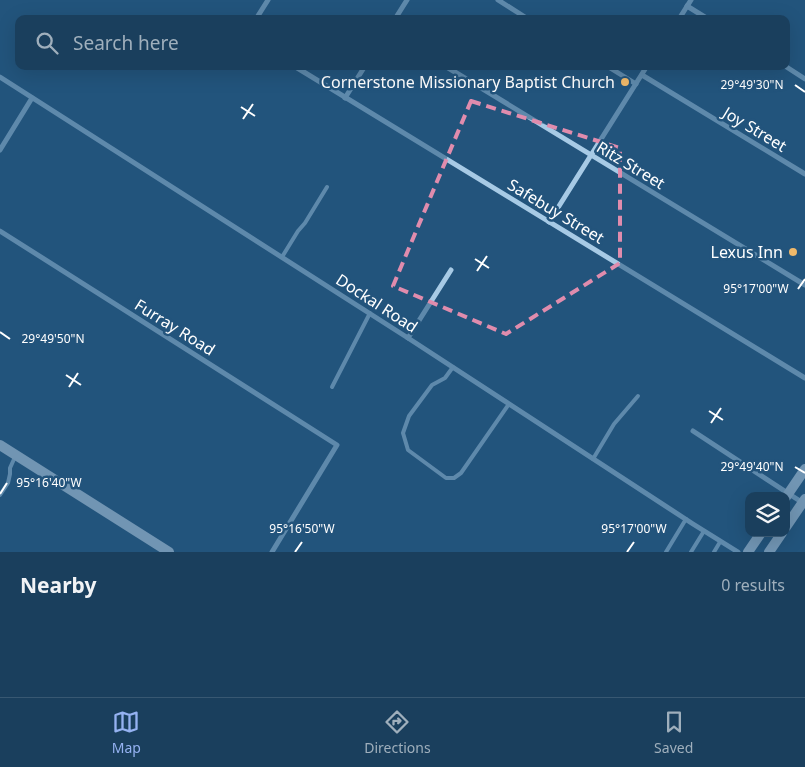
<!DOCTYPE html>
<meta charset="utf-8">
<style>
body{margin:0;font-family:"Noto Sans",sans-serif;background:#274a66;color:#f1f3f6}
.controls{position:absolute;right:15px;bottom:15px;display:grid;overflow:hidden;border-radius:10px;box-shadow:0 5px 20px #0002}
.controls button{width:45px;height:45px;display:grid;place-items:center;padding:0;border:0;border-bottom:1px solid #385872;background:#1a3f5d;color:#f1f3f6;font:25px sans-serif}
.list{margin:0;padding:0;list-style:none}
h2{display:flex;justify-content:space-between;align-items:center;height:65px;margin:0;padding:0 20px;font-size:21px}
h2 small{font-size:16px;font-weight:400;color:#9fafbc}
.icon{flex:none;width:28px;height:28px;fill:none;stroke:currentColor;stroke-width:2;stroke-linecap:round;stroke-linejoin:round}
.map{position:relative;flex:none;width:805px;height:552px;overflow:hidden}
.search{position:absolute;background:#1a3f5d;box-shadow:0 5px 20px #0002;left:15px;right:15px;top:15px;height:55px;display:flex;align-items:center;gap:12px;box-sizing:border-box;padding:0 18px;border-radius:10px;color:#9fafbc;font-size:19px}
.sheet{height:145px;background:#1a3f5d}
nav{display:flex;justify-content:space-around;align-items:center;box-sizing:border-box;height:70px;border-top:1px solid #385872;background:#1a3f5d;font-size:14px;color:#9fafbc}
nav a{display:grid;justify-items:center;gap:2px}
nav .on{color:#95b2f1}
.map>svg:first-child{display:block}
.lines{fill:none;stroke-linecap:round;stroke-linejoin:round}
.lane{stroke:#a7cae5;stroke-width:4}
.street{stroke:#a7cae5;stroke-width:5}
.secondary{stroke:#d0e4f5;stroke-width:10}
.marked{fill:none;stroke:#e08cad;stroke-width:4;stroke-dasharray:10 6;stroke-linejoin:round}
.ticks{fill:none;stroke:#fff;stroke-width:2}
.poi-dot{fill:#f0b96a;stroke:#23547c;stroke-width:2}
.labels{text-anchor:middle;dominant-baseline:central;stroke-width:5;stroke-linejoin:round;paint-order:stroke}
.poi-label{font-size:16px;fill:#fff;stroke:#23547c;text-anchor:end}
.street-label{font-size:16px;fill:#fff;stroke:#23547c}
.ticks-label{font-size:12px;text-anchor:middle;fill:#fff;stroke:#23547c;stroke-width:5;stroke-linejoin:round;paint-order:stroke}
</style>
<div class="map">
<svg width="805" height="552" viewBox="0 0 805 552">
<rect width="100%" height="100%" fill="#23547c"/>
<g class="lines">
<g class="lane">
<path d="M 282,257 L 298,231 L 305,223 L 327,187"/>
<path d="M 453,367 L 445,378 L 432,385 L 409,416 L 403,433 L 408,450 L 446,478 L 454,478 L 461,473 L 509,404"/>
<path d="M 332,387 L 370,313"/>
<path d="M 593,459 L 614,424 L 638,396"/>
<path d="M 0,495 L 8,483 L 10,474 L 10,468 L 15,457"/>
<path d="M 666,552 L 686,519"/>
<path d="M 691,552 L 704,531"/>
<path d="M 714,552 L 720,542"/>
</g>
<g class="street">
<path d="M 498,0 L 528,19"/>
<path d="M 687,6 L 708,19"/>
<path d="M 256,19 L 268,0"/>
<path d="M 395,19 L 407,0"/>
<path d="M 679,19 L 691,0"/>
<path d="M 294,66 L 805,378"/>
<path d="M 445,66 L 805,285"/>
<path d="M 607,66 L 636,84"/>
<path d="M 785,66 L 805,79"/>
<path d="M 642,75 L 805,174"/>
<path d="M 0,77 L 408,338 L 693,524 L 738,552"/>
<path d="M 345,98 L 365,66"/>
<path d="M 0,150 L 32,98"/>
<path d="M 549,222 L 647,66"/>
<path d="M 0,231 L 337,445 L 272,552"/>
<path d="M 408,338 L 451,270"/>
<path d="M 693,431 L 803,503"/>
</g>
<g class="secondary">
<path d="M 0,445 L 169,552"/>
<path d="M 786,497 L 805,469"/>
<path d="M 786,527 L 805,499"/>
<path d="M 748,552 L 761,533"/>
<path d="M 769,552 L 782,533"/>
</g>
</g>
<path d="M0 0H805V552H0ZM 471,101 L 620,148 L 620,263 L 506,334 L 393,286 Z" fill="#23547c" fill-opacity=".55" fill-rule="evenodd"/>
<path class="marked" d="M 471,101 L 620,148 L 620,263 L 506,334 L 393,286 Z"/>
<path class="ticks" d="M 795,85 L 805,92M 241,107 L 255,116M 243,119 L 253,104M 475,259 L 489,268M 477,271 L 487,256M 798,289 L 805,279M 0,332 L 10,339M 66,375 L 81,385M 69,387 L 78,373M 709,411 L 723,420M 711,423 L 721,408M 795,467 L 805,473M 0,494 L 7,483M 295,552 L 302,542M 627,552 L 634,542"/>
<g class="poi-dot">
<circle cx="625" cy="82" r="5"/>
<circle cx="793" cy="252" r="5"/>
</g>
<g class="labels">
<g class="poi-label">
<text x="615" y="82">Cornerstone Missionary Baptist Church</text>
<text x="783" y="252">Lexus Inn</text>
</g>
<g class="street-label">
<text transform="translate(755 129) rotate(31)">Joy Street</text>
<text transform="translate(631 165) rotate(31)">Ritz Street</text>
<text transform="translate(556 211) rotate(31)">Safebuy Street</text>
<text transform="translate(377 303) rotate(33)">Dockal Road</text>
<text transform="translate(175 327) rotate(32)">Furray Road</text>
</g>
</g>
<g class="ticks-label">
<text x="752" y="89">29°49'30"N</text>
<text x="756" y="293">95°17'00"W</text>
<text x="53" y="343">29°49'50"N</text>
<text x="752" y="471">29°49'40"N</text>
<text x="49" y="487">95°16'40"W</text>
<text x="302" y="533">95°16'50"W</text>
<text x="634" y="533">95°17'00"W</text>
</g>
</svg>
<div class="controls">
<button><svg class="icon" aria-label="layers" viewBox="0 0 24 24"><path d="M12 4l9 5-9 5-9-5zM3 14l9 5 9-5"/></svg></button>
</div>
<div class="search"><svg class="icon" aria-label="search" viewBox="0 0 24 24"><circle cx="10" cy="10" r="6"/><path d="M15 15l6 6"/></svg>Search here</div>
</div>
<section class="sheet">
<h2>Nearby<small>0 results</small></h2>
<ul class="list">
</ul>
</section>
<nav>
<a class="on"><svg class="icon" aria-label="map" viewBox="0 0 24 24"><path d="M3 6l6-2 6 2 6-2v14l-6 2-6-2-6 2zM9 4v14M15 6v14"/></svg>Map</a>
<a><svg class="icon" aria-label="directions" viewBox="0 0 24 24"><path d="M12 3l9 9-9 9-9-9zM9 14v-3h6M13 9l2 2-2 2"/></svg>Directions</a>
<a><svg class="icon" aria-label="saved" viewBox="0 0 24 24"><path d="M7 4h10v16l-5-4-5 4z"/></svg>Saved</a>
</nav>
